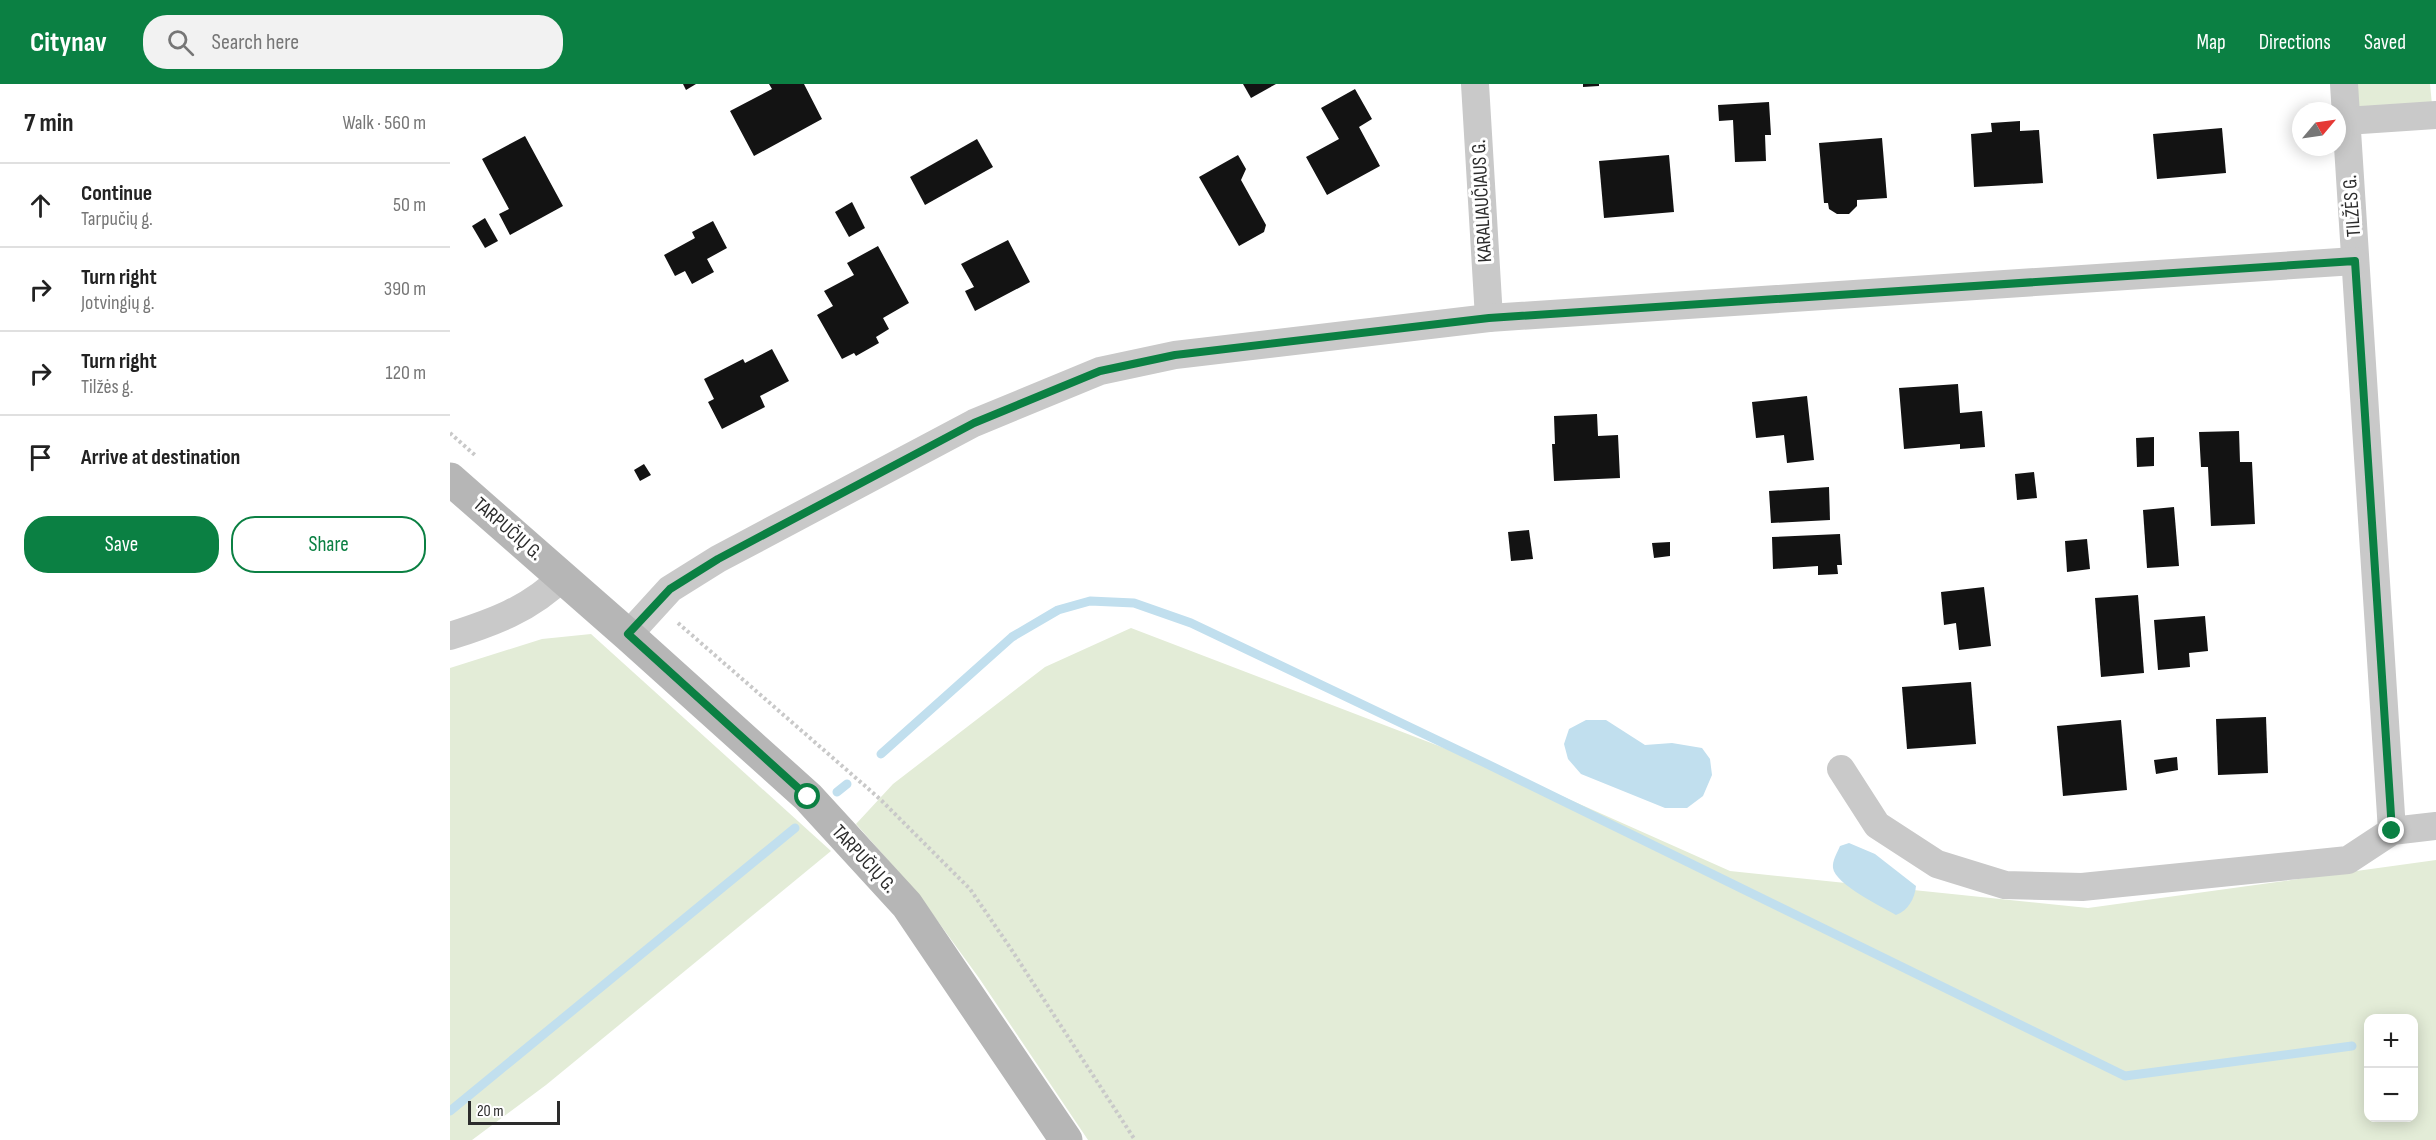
<!DOCTYPE html>
<meta charset="utf-8">
<style>
body{margin:0;font-family:"Sofia Sans Condensed",sans-serif;background:#f2f2f2;color:#222}
.controls{position:absolute;right:18px;bottom:18px;display:grid;overflow:hidden;border-radius:12px;box-shadow:0 3px 15px #0003}
.controls button{width:54px;height:54px;display:grid;place-items:center;padding:0;border:0;border-bottom:2px solid #e0e0e0;background:#fff;color:#222;font:30px sans-serif}
.compass{position:absolute;left:1842px;top:18px;width:54px;height:54px;border-radius:50%;background:#fff;box-shadow:0 3px 15px #0003;rotate:61deg}
.scale{position:absolute;left:18px;bottom:15px;width:92px;box-sizing:border-box;padding-left:6px;border:3px solid #2c2c2c;border-top:0;font-size:16px;line-height:21px;white-space:nowrap;color:#2c2c2c;-webkit-text-stroke:4px #fff;paint-order:stroke}
.stop{position:absolute;width:18px;height:18px;margin:-14px;border:4px solid #0b8043;border-radius:50%;background:#fff}
.stop.end{background:#0b8043;border-color:#fff;box-shadow:0 2px 6px #0008}
.list{margin:0;padding:0;list-style:none}
h2{display:flex;justify-content:space-between;align-items:center;height:78px;margin:0;padding:0 24px;font-size:26px}
h2 small{font-size:20px;font-weight:400;color:#767676}
.list li{display:grid;grid-template-columns:39px 1fr auto;gap:18px;align-items:center;box-sizing:border-box;height:84px;padding:0 24px;border-top:2px solid #e0e0e0}
.list b{display:block;font-size:22px;white-space:nowrap}
.list p{margin:0;font-size:20px;white-space:nowrap;color:#767676}
.list em{font-size:20px;font-style:normal;color:#767676}
.actions{display:flex;gap:12px;padding:18px 24px}
.actions a{flex:1;padding:14px 0;border:2px solid #0b8043;border-radius:24px;text-align:center;font-size:21px;color:#0b8043}
.actions .main{background:#0b8043;color:#fff}
.icon{flex:none;width:33px;height:33px;fill:none;stroke:currentColor;stroke-width:2;stroke-linecap:round;stroke-linejoin:round}
.map{position:relative;flex:none;width:1986px;height:1056px;overflow:hidden}
header{display:flex;align-items:center;gap:36px;box-sizing:border-box;height:84px;padding:0 30px;background:#0b8043;color:#fff}
header strong{font-size:28px}
nav{display:flex;gap:33px;margin-inline-start:auto;font-size:21px}
.search{width:420px;height:54px;background:#f2f2f2;display:flex;align-items:center;gap:15px;box-sizing:border-box;padding:0 21px;border-radius:24px;color:#767676;font-size:22px}
main{display:flex}
aside{flex:1;background:#fff}
.map>svg:first-child{display:block}
.green{fill:#e3ecd7;fill-rule:evenodd}
.water{fill:#c1dfee}
.lines{fill:none;stroke-linecap:round;stroke-linejoin:round}
.stream{stroke:#c1dfee;stroke-width:9}
.building{fill:#131313}
.path{stroke:#c9c9c9;stroke-width:4;stroke-dasharray:3 3;stroke-linecap:butt}
.minor{stroke:#c9c9c9;stroke-width:28}
.secondary{stroke:#b6b6b6;stroke-width:33}
.route{stroke:#0b8043;stroke-width:8}
.labels{text-anchor:middle;dominant-baseline:central;stroke-width:6;stroke-linejoin:round;paint-order:stroke}
.street-label{font-size:20px;fill:#2c2c2c;stroke:#fff}
</style>
<header>
<strong>Citynav</strong>
<div class="search"><svg class="icon" aria-label="search" viewBox="0 0 24 24"><circle cx="10" cy="10" r="6"/><path d="M15 15l6 6"/></svg>Search here</div>
<nav><a>Map</a><a>Directions</a><a>Saved</a></nav>
</header>
<main>
<aside>
<h2>7 min<small>Walk · 560 m</small></h2>
<ul class="list">
<li><svg class="icon" aria-label="ahead" viewBox="0 0 24 24"><path d="M12 20V5M6 11l6-6 6 6"/></svg><div><b>Continue</b><p>Tarpučių g.</p></div><em>50 m</em></li>
<li><svg class="icon" aria-label="right" viewBox="0 0 24 24"><path d="M7 20v-9h11M14 6l5 5-5 5"/></svg><div><b>Turn right</b><p>Jotvingių g.</p></div><em>390 m</em></li>
<li><svg class="icon" aria-label="right" viewBox="0 0 24 24"><path d="M7 20v-9h11M14 6l5 5-5 5"/></svg><div><b>Turn right</b><p>Tilžės g.</p></div><em>120 m</em></li>
<li><svg class="icon" aria-label="arrive" viewBox="0 0 24 24"><path d="M6 21V4h12l-3 4 3 4H6"/></svg><div><b>Arrive at destination</b></div></li>
</ul>
<div class="actions"><a class="main">Save</a><a>Share</a></div>
</aside>
<div class="map">
<svg width="1986" height="1056" viewBox="0 0 1986 1056">
<rect width="100%" height="100%" fill="#fff"/>
<g class="green">
<path d="M 1894,0 L 1980,0 L 1983,31 L 1896,37 Z"/>
<path d="M 681,544 L 1062,690 L 1280,787 L 1638,824 L 1986,776 L 1986,1056 L 638,1056 L 529,894 L 468,810 L 406,740 L 443,700 L 595,583 ZM 1918,934 L 1964,934 L 1964,1034 L 1918,1034 Z"/>
<path d="M 141,550 L 381,767 L 96,1001 L 22,1056 L 0,1056 L 0,584 L 92,555 Z"/>
</g>
<g class="water">
<path d="M 1136,636 L 1156,636 L 1195,661 L 1222,659 L 1252,664 L 1260,675 L 1262,691 L 1253,712 L 1237,724 L 1215,724 L 1131,690 L 1118,675 L 1114,660 L 1119,645 Z"/>
<path d="M 1399,759 L 1425,770 L 1466,802 C 1465,814 1458,827 1446,831 C 1432,823 1385,800 1383,784 C 1382,777 1387,769 1390,762 Z"/>
</g>
<g class="lines">
<g class="stream">
<path d="M 431,670 L 562,553 L 608,526 L 640,517 L 684,519 L 741,539 L 1033,678 L 1675,992 L 1902,962"/>
<path d="M 387,708 L 397,700"/>
<path d="M 0,1027 L 345,744"/>
</g>
</g>
<g class="building">
<path d="M 233,0 L 246,0 L 236,6 Z"/>
<path d="M 319,0 L 354,0 L 372,35 L 304,72 L 280,27 L 322,5 Z"/>
<path d="M 793,0 L 826,0 L 801,14 Z"/>
<path d="M 1133,0 L 1149,0 L 1149,2 L 1133,3 Z"/>
<path d="M 905,5 L 922,35 L 909,43 L 930,82 L 877,111 L 856,73 L 889,55 L 871,24 Z"/>
<path d="M 1319,18 L 1321,51 L 1315,51 L 1316,77 L 1285,78 L 1283,36 L 1269,37 L 1268,21 Z"/>
<path d="M 1570,37 L 1570,47 L 1589,46 L 1593,99 L 1524,103 L 1521,50 L 1542,48 L 1541,39 Z"/>
<path d="M 1772,44 L 1776,89 L 1707,95 L 1703,50 Z"/>
<path d="M 75,52 L 113,122 L 60,151 L 49,130 L 59,125 L 32,75 Z"/>
<path d="M 1432,54 L 1437,114 L 1407,116 L 1407,122 L 1399,130 L 1387,130 L 1379,125 L 1378,119 L 1374,119 L 1369,59 Z"/>
<path d="M 527,55 L 543,83 L 475,121 L 460,93 Z"/>
<path d="M 788,71 L 796,85 L 791,96 L 816,141 L 814,148 L 789,162 L 749,93 Z"/>
<path d="M 1219,71 L 1224,128 L 1154,134 L 1149,77 Z"/>
<path d="M 402,118 L 415,144 L 399,153 L 385,128 Z"/>
<path d="M 35,134 L 48,157 L 35,164 L 22,142 Z"/>
<path d="M 263,137 L 277,164 L 257,175 L 264,188 L 242,200 L 235,187 L 225,192 L 214,171 L 245,154 L 242,148 Z"/>
<path d="M 558,156 L 580,198 L 525,227 L 515,207 L 524,203 L 511,180 Z"/>
<path d="M 428,162 L 459,219 L 433,234 L 439,245 L 426,253 L 429,259 L 406,272 L 404,269 L 392,275 L 367,231 L 383,222 L 374,207 L 404,191 L 397,179 Z"/>
<path d="M 322,265 L 339,297 L 310,312 L 315,323 L 272,345 L 258,318 L 264,315 L 254,295 L 293,275 L 295,279 Z"/>
<path d="M 1508,300 L 1510,329 L 1532,327 L 1535,363 L 1510,365 L 1510,360 L 1454,365 L 1449,304 Z"/>
<path d="M 1357,312 L 1364,376 L 1337,379 L 1334,351 L 1306,354 L 1302,318 Z"/>
<path d="M 1147,330 L 1148,352 L 1168,351 L 1170,394 L 1104,397 L 1102,360 L 1105,360 L 1104,332 Z"/>
<path d="M 1789,347 L 1790,378 L 1802,378 L 1805,440 L 1761,442 L 1758,383 L 1751,383 L 1749,348 Z"/>
<path d="M 1704,353 L 1704,382 L 1687,383 L 1686,354 Z"/>
<path d="M 194,380 L 201,391 L 190,397 L 184,386 Z"/>
<path d="M 1584,388 L 1587,414 L 1567,416 L 1565,390 Z"/>
<path d="M 1379,403 L 1380,436 L 1321,439 L 1319,407 Z"/>
<path d="M 1724,423 L 1729,482 L 1697,484 L 1693,426 Z"/>
<path d="M 1079,446 L 1083,475 L 1061,477 L 1058,448 Z"/>
<path d="M 1390,450 L 1392,481 L 1387,481 L 1388,490 L 1368,491 L 1368,482 L 1323,485 L 1322,453 Z"/>
<path d="M 1637,455 L 1640,485 L 1617,488 L 1615,457 Z"/>
<path d="M 1220,458 L 1220,472 L 1204,474 L 1202,459 Z"/>
<path d="M 1534,503 L 1541,562 L 1509,566 L 1506,539 L 1494,541 L 1491,508 Z"/>
<path d="M 1688,511 L 1694,589 L 1651,593 L 1645,514 Z"/>
<path d="M 1755,532 L 1758,567 L 1739,569 L 1740,583 L 1708,586 L 1704,536 Z"/>
<path d="M 1521,598 L 1526,660 L 1457,665 L 1452,603 Z"/>
<path d="M 1816,633 L 1818,689 L 1768,691 L 1766,635 Z"/>
<path d="M 1671,636 L 1677,706 L 1613,712 L 1607,642 Z"/>
<path d="M 1727,673 L 1728,686 L 1706,690 L 1704,676 Z"/>
</g>
<g class="lines">
<g class="path">
<path d="M 0,349 L 26,372"/>
<path d="M 228,539 L 430,715 L 520,805 L 561,865 L 685,1056"/>
</g>
<g class="minor">
<path d="M 1025,0 L 1039,234"/>
<path d="M 1894,0 L 1942,747"/>
<path d="M 1896,37 L 1986,31"/>
<path d="M 178,551 L 220,505 L 268,475 L 524,339 L 650,287 L 725,271 L 1039,234 L 1905,177"/>
<path d="M 0,552 C 41,539 81,525 112,493"/>
<path d="M 1391,685 L 1427,741 L 1487,780 L 1555,801 L 1632,803 L 1898,776 L 1942,747 L 1986,742"/>
</g>
<path class="secondary" d="M 0,395 L 178,551 L 358,713 L 457,821 L 616,1056"/>
</g>
<g class="lines">
<path class="route" d="M 358,713 L 178,550 L 220,505 L 268,475 L 524,339 L 650,287 L 725,271 L 1039,234 L 1905,177 L 1942,747"/>
</g>
<g class="labels">
<g class="street-label">
<text transform="translate(1032 117) rotate(-93)">KARALIAUČIAUS G.</text>
<text transform="translate(1902 122) rotate(-94)">TILŽĖS G.</text>
<text transform="translate(58 445) rotate(41)">TARPUČIŲ G.</text>
<text transform="translate(414 775) rotate(47)">TARPUČIŲ G.</text>
</g>
</g>
</svg>
<div class="controls">
<button>+</button>
<button>−</button>
</div>
<svg class="compass" viewBox="-18 -18 36 36"><path d="M0-13l5 13h-10z" fill="#e53935"/><path d="M0 13l5-13h-10z" fill="#767676"/></svg>
<div class="scale">20 m</div>
<div class="stop" style="left:358px;top:713px"></div>
<div class="stop end" style="left:1942px;top:747px"></div>
</div>
</main>
